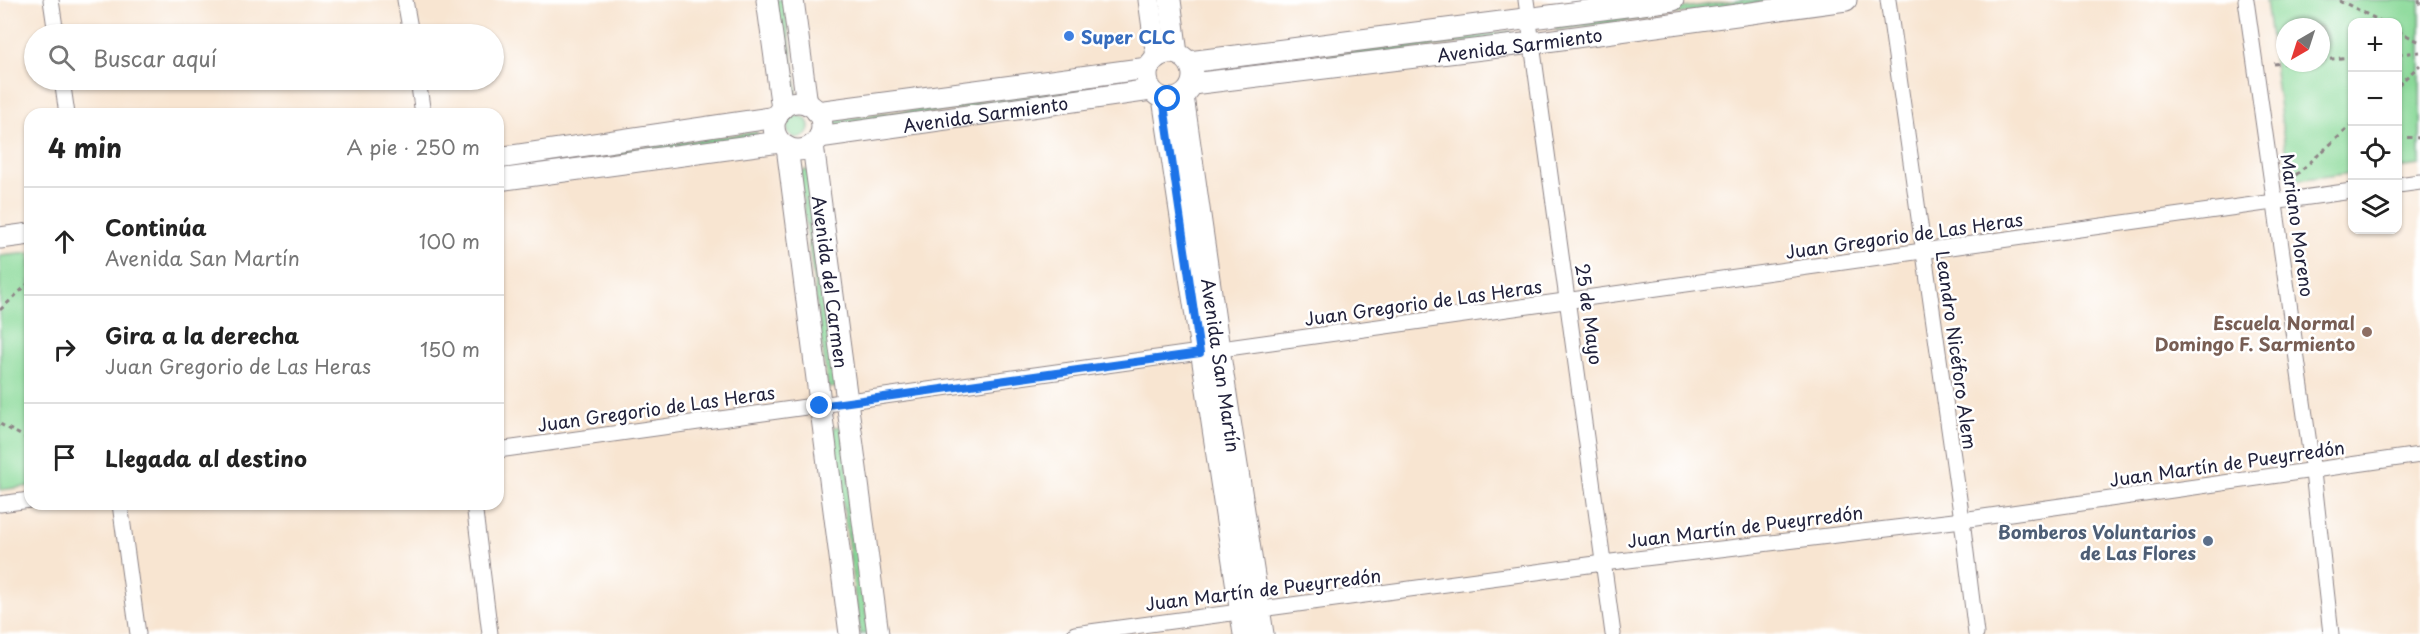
<!DOCTYPE html>
<html lang="es">
<meta charset="utf-8">
<style>
body{margin:0;font-family:"Playpen Sans",sans-serif;background:#f6f6f6;color:#222}
.controls{position:absolute;right:18px;top:18px;display:grid;overflow:hidden;border-radius:12px;box-shadow:0 2px 4px #0004}
.controls button{width:54px;height:54px;display:grid;place-items:center;padding:0;border:0;border-bottom:2px solid #e0e0e0;background:#fff;color:#222;font:30px sans-serif}
.compass{position:absolute;left:2276px;top:18px;width:54px;height:54px;border-radius:50%;background:#fff;box-shadow:0 2px 4px #0004;rotate:219deg}
.stop{position:absolute;width:18px;height:18px;margin:-14px;border:4px solid #1a73e8;border-radius:50%;background:#fff}
.stop.end{background:#1a73e8;border-color:#fff;box-shadow:0 2px 6px #0008}
.list{margin:0;padding:0;list-style:none}
h2{display:flex;justify-content:space-between;align-items:center;height:78px;margin:0;padding:0 24px;font-size:26px}
h2 small{font-size:20px;font-weight:400;color:#767676}
.list li{display:grid;grid-template-columns:39px 1fr auto;gap:18px;align-items:center;box-sizing:border-box;height:108px;padding:0 24px;border-top:2px solid #e0e0e0}
.list b{display:block;font-size:22px;white-space:nowrap}
.list p{margin:0;font-size:20px;white-space:nowrap;color:#767676}
.list em{font-size:20px;font-style:normal;color:#767676}
.icon{flex:none;width:33px;height:33px;fill:none;stroke:currentColor;stroke-width:2;stroke-linecap:round;stroke-linejoin:round}
.map{position:relative;flex:none;width:2420px;height:634px;overflow:hidden}
.search{position:absolute;background:#fff;box-shadow:0 2px 4px #0004;left:24px;top:24px;width:480px;height:66px;display:flex;align-items:center;gap:15px;box-sizing:border-box;padding:0 21px;border-radius:33px;color:#767676;font-size:22px}
.panel{position:absolute;background:#fff;box-shadow:0 2px 4px #0004;left:24px;top:108px;width:480px;height:402px;border-radius:18px}
.map>svg:first-child{display:block}
.green{fill:#89d998;stroke:#567e6a;stroke-width:1.5;fill-rule:evenodd}
.lines{fill:none;stroke-linecap:round;stroke-linejoin:round}
.street-casing{stroke:#8d8486;stroke-width:17}
.secondary-casing{stroke:#8d8486;stroke-width:23}
.path{stroke:#8d8486;stroke-width:3;stroke-dasharray:4.5 4.5;stroke-linecap:butt}
.street{stroke:#fff;stroke-width:15}
.secondary{stroke:#fff;stroke-width:21}
.route{stroke:#1a73e8;stroke-width:8}
.shop-dot{fill:#3f7fe0;stroke:#fff;stroke-width:2}
.education-dot{fill:#8d6e63;stroke:#fff;stroke-width:2}
.service-dot{fill:#5c6f8a;stroke:#fff;stroke-width:2}
.labels{text-anchor:middle;dominant-baseline:central;stroke-width:5;stroke-linejoin:round;paint-order:stroke}
.shop-label{font-size:18px;font-weight:bold;fill:#366cbe;stroke:#fff;text-anchor:start}
.street-label{font-size:18px;fill:#22223b;stroke:#fff}
.education-label{font-size:18px;font-weight:bold;fill:#785e54;stroke:#fff;text-anchor:end}
.service-label{font-size:18px;font-weight:bold;fill:#4e5e75;stroke:#fff;text-anchor:end}
</style>
<div class="map">
<svg width="2420" height="634" viewBox="0 0 2420 634">
<rect width="100%" height="100%" fill="#fff"/>
<filter id="ink" filterUnits="userSpaceOnUse"><feTurbulence type="fractalNoise" baseFrequency=".0167" numOctaves="2"/><feDisplacementMap in="SourceGraphic" scale="12" xChannelSelector="R" yChannelSelector="G"/><feConvolveMatrix kernelMatrix="1 2 1 2 8 2 1 2 1" color-interpolation-filters="sRGB"/></filter>
<filter id="wash" filterUnits="userSpaceOnUse"><feTurbulence type="fractalNoise" baseFrequency=".008" numOctaves="4" result="noise"/><feDisplacementMap in="SourceGraphic" scale="24" xChannelSelector="R" yChannelSelector="G"/><feGaussianBlur stdDeviation="1.35" result="paint"/><feColorMatrix in="noise" values="0 0 0 0 0 0 0 0 0 0 0 0 0 0 0 0 0 1.4 0 .05"/><feComposite in="paint" operator="in"/></filter>
<g filter="url(#wash)">
<rect width="100%" height="100%" fill="#f8e5d1"/>
<g class="green">
<path d="M 775,0 L 784,0 L 797,93 L 787,94 Z"/>
<path d="M 1744,0 L 1781,0 L 1556,30 L 1555,25 Z"/>
<path d="M 2266,0 L 2420,0 L 2420,165 L 2398,168 L 2398,22 L 2352,22 L 2352,173 L 2289,181 ZM 2285,27 L 2321,27 L 2321,63 L 2285,63 Z"/>
<path d="M 1510,31 L 1511,36 L 1212,75 L 1212,70 Z"/>
<path d="M 1130,81 L 1131,86 L 832,126 L 832,121 Z"/>
<circle cx="798" cy="127" r="11"/>
<path d="M 757,132 L 757,137 L 498,171 L 498,166 Z"/>
<path d="M 808,170 L 837,387 L 828,388 L 799,171 Z"/>
<path d="M 30,253 L 30,486 L 0,490 L 0,256 Z"/>
<path d="M 842,426 L 869,634 L 860,634 L 833,428 Z"/>
</g>
</g>
<g filter="url(#ink)">
<g class="lines">
<defs>
<g id="street">
<path d="M 51,0 L 56,34"/>
<path d="M 405,0 L 411,34"/>
<path d="M 1526,0 L 1613,634"/>
<path d="M 1888,0 L 1962,520 L 1976,634"/>
<path d="M 2246,0 L 2313,472 L 2331,634"/>
<path d="M 62,80 L 67,114"/>
<path d="M 418,80 L 423,114"/>
<path d="M 2398,185 L 2420,182"/>
<path d="M 498,450 L 2352,191"/>
<path d="M 0,504 L 30,500"/>
<path d="M 120,504 L 138,634"/>
<path d="M 474,504 L 490,634"/>
<path d="M 1075,634 L 1603,563 L 1962,520 L 2420,455"/>
</g>
<g id="secondary">
<path d="M 767,0 L 782,109"/>
<path d="M 793,0 L 807,104"/>
<path d="M 1149,0 L 1157,57"/>
<path d="M 1170,0 L 1177,54"/>
<circle cx="1170" cy="76" r="23"/>
<path d="M 1189,62 L 1673,0"/>
<path id="s1" d="M 1192,84 L 1532,43 L 1846,0"/>
<path id="s2" d="M 1183,96 L 1219,349 L 1263,634"/>
<path d="M 1163,98 L 1244,634"/>
<circle cx="798" cy="126" r="24"/>
<path d="M 817,112 L 1148,68"/>
<path id="s3" d="M 819,137 L 1151,90"/>
<path id="s4" d="M 813,145 L 878,634"/>
<path d="M 787,147 L 850,634"/>
<path d="M 498,158 L 777,117"/>
<path d="M 498,180 L 780,142"/>
<path d="M 0,238 L 30,234"/>
</g>
</defs>
<use href="#street" class="street-casing"/>
<use href="#secondary" class="secondary-casing"/>
<g class="path">
<path d="M 2339,0 L 2382,22"/>
<path d="M 2419,0 L 2420,8"/>
<path d="M 2398,31 L 2420,42"/>
<path d="M 2398,54 L 2420,52"/>
<path d="M 2321,60 L 2352,57"/>
<path d="M 2274,64 L 2285,63"/>
<path d="M 2398,85 L 2420,65"/>
<path d="M 2398,137 L 2420,138"/>
<path d="M 2289,181 L 2352,125"/>
<path d="M 0,310 L 30,282"/>
<path d="M 0,424 L 30,440"/>
</g>
<use href="#street" class="street"/>
<use href="#secondary" class="secondary"/>
</g>
</g>
<g class="lines" filter="url(#ink)">
<path class="route" d="M 820,406 L 1200,353 L 1163,98 L 1168,99"/>
</g>
<circle class="shop-dot" cx="1069" cy="36" r="6"/>
<circle class="education-dot" cx="2367" cy="332" r="6"/>
<circle class="service-dot" cx="2208" cy="541" r="6"/>
<g class="labels">
<g class="shop-label">
<text x="1081" y="36">Super CLC</text>
</g>
<g class="street-label">
<text stroke="none"><textPath href="#s1" startOffset="330">Avenida Sarmiento</textPath></text>
<text stroke="none"><textPath href="#s3" startOffset="168">Avenida Sarmiento</textPath></text>
<text transform="translate(2298 225) rotate(82)">Mariano Moreno</text>
<text transform="translate(1904 235) rotate(-8)">Juan Gregorio de Las Heras</text>
<text stroke="none"><textPath href="#s4" startOffset="138">Avenida del Carmen</textPath></text>
<text transform="translate(1423 302) rotate(-8)">Juan Gregorio de Las Heras</text>
<text transform="translate(1590 314) rotate(82)">25 de Mayo</text>
<text transform="translate(1957 350) rotate(82)">Leandro Nicéforo Alem</text>
<text stroke="none"><textPath href="#s2" startOffset="272">Avenida San Martín</textPath></text>
<text transform="translate(656 408) rotate(-8)">Juan Gregorio de Las Heras</text>
<text transform="translate(2227 463) rotate(-8)">Juan Martín de Pueyrredón</text>
<text transform="translate(1745 526) rotate(-7)">Juan Martín de Pueyrredón</text>
<text transform="translate(1263 589) rotate(-7)">Juan Martín de Pueyrredón</text>
</g>
<g class="education-label">
<text x="2355" y="322">Escuela Normal<tspan x="2355" dy="21">Domingo F. Sarmiento</tspan></text>
</g>
<g class="service-label">
<text x="2196" y="531">Bomberos Voluntarios<tspan x="2196" dy="21">de Las Flores</tspan></text>
</g>
</g>
</svg>
<div class="controls">
<button>+</button>
<button>−</button>
<button><svg class="icon" aria-label="locate" viewBox="0 0 24 24"><circle cx="12" cy="12" r="6"/><path d="M12 2v4M12 18v4M2 12h4M18 12h4"/></svg></button>
<button><svg class="icon" aria-label="layers" viewBox="0 0 24 24"><path d="M12 4l9 5-9 5-9-5zM3 14l9 5 9-5"/></svg></button>
</div>
<svg class="compass" viewBox="-18 -18 36 36"><path d="M0-13l5 13h-10z" fill="#e53935"/><path d="M0 13l5-13h-10z" fill="#767676"/></svg>
<div class="stop" style="left:1168px;top:99px"></div>
<div class="stop end" style="left:820px;top:406px"></div>
<div class="search"><svg class="icon" aria-label="search" viewBox="0 0 24 24"><circle cx="10" cy="10" r="6"/><path d="M15 15l6 6"/></svg>Buscar aquí</div>
<section class="panel">
<h2>4 min<small>A pie · 250 m</small></h2>
<ul class="list">
<li><svg class="icon" aria-label="ahead" viewBox="0 0 24 24"><path d="M12 20V5M6 11l6-6 6 6"/></svg><div><b>Continúa</b><p>Avenida San Martín</p></div><em>100 m</em></li>
<li><svg class="icon" aria-label="right" viewBox="0 0 24 24"><path d="M7 20v-9h11M14 6l5 5-5 5"/></svg><div><b>Gira a la derecha</b><p>Juan Gregorio de Las Heras</p></div><em>150 m</em></li>
<li><svg class="icon" aria-label="arrive" viewBox="0 0 24 24"><path d="M6 21V4h12l-3 4 3 4H6"/></svg><div><b>Llegada al destino</b></div></li>
</ul>
</section>
</div>
